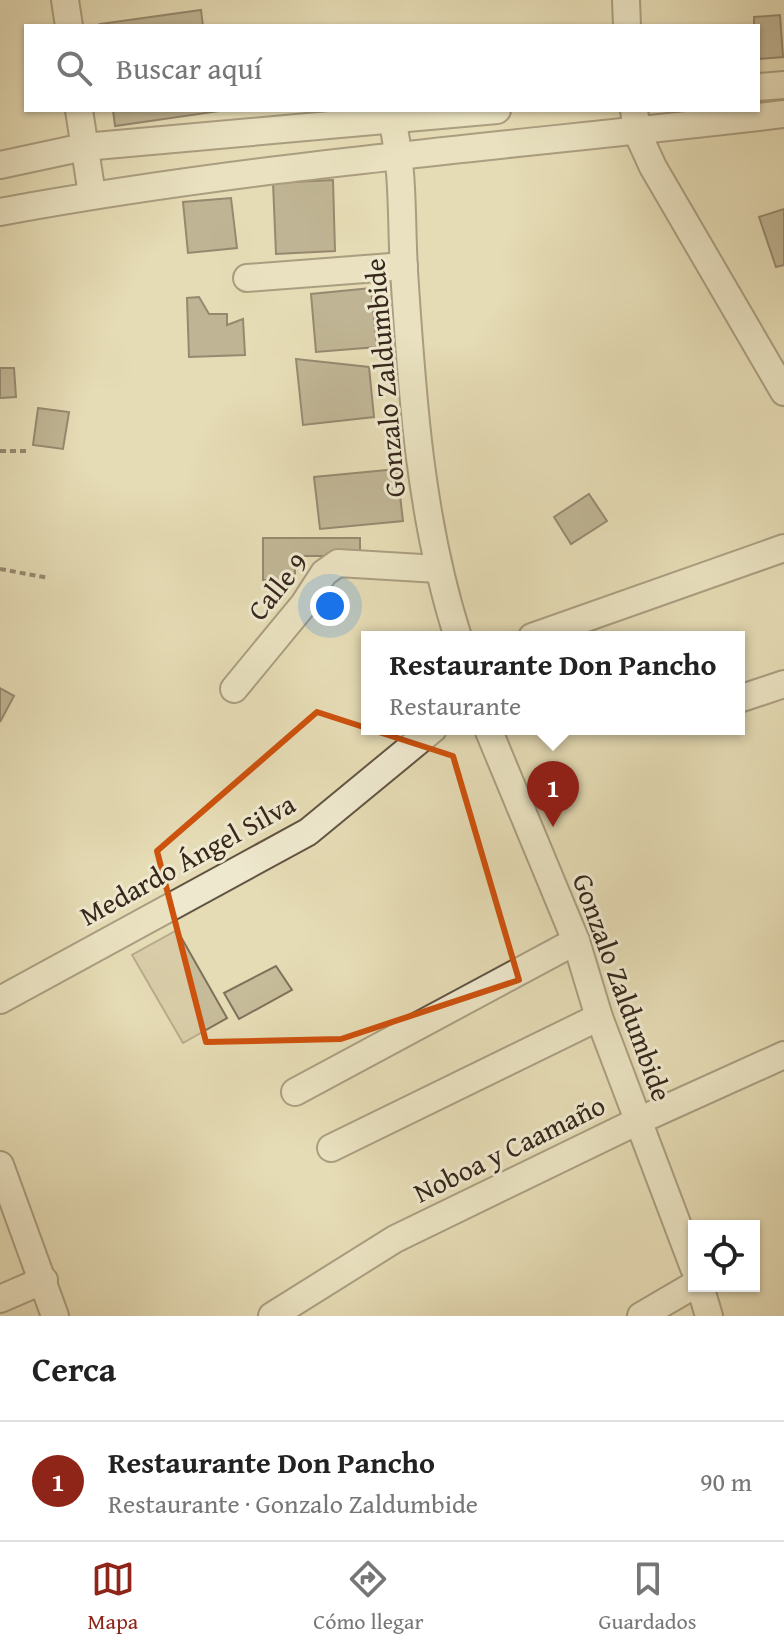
<!DOCTYPE html>
<html lang="es">
<meta charset="utf-8">
<style>
body{margin:0;font-family:"Gentium Book Plus",serif;background:#f6f6f6;color:#222}
.controls{position:absolute;right:24px;bottom:24px;display:grid;overflow:hidden;border-radius:0px;box-shadow:0 2px 6px #0004}
.controls button{width:72px;height:72px;display:grid;place-items:center;padding:0;border:0;border-bottom:2px solid #e0e0e0;background:#fff;color:#222;font:40px sans-serif}
.you{position:absolute;left:330px;top:606px;width:28px;height:28px;margin:-20px;border:6px solid #fff;border-radius:50%;background:#1a73e8;box-shadow:0 0 0 12px #1a73e833}
.badge{display:grid;place-items:center;width:52px;height:52px;border-radius:50%;background:#8f2418;color:#fff;font-size:26px;font-weight:700}
.pin{position:absolute;translate:-50% -66px;filter:drop-shadow(0 2px 4px #0008)}
.pin::after{content:'';position:absolute;top:42px;width:28px;height:24px;background:inherit;clip-path:polygon(0 0,100% 0,50% 100%)}
.popup{position:absolute;left:361px;top:631px;width:384px;height:104px;box-sizing:border-box;display:grid;place-content:center;border-radius:0px;background:#fff;filter:drop-shadow(0 2px 6px #0005);font-size:26px;white-space:nowrap;color:#767676}
.popup b{font-size:30px;color:#222}
.popup::after{content:'';position:absolute;left:50%;top:100%;margin-left:-16px;border:16px solid transparent;border-top-color:#fff}
.list{margin:0;padding:0;list-style:none}
h2{display:flex;justify-content:space-between;align-items:center;height:104px;margin:0;padding:0 32px;font-size:34px}
h2 small{font-size:26px;font-weight:400;color:#767676}
.list li{display:grid;grid-template-columns:52px 1fr auto;gap:24px;align-items:center;box-sizing:border-box;height:120px;padding:0 32px;border-top:2px solid #e0e0e0}
.list b{display:block;font-size:30px;white-space:nowrap}
.list p{margin:0;font-size:26px;white-space:nowrap;color:#767676}
.list em{font-size:26px;font-style:normal;color:#767676}
.icon{flex:none;width:44px;height:44px;fill:none;stroke:currentColor;stroke-width:2;stroke-linecap:round;stroke-linejoin:round}
.map{position:relative;flex:none;width:784px;height:1316px;overflow:hidden}
.search{position:absolute;background:#fff;box-shadow:0 2px 6px #0004;left:24px;right:24px;top:24px;height:88px;display:flex;align-items:center;gap:20px;box-sizing:border-box;padding:0 28px;border-radius:0px;color:#767676;font-size:30px}
.sheet{height:224px;background:#fff}
nav{display:flex;justify-content:space-around;align-items:center;box-sizing:border-box;height:112px;border-top:2px solid #e0e0e0;background:#fff;font-size:22px;color:#767676}
nav a{display:grid;justify-items:center;gap:4px}
nav .on{color:#8f2418}
.map>svg:first-child{display:block}
.green{fill:#c7bc9a;stroke:#7f725b;stroke-width:2}
.building{fill:#91856b;stroke:#37271c;stroke-width:2}
.lines{fill:none;stroke-linecap:round;stroke-linejoin:round}
.minor-casing{stroke:#625442;stroke-width:30}
.path{stroke:#37271c;stroke-width:4;stroke-dasharray:6 4;stroke-linecap:butt}
.minor{stroke:#eee8ce;stroke-width:26}
.marked{fill:none;stroke:#cd520e;stroke-width:6;stroke-linejoin:round}
.labels{text-anchor:middle;dominant-baseline:central;stroke-width:6;stroke-linejoin:round;paint-order:stroke}
.street-label{font-size:28px;fill:#37271c;stroke:#eee8ce}
</style>
<div class="map">
<svg width="784" height="1316" viewBox="0 0 784 1316">
<rect width="100%" height="100%" fill="#e5dbb4"/>
<filter id="stains"><feTurbulence type="fractalNoise" baseFrequency=".0025" numOctaves="4"/><feColorMatrix values="0 0 0 0 .2 0 0 0 0 .09 0 0 0 0 .02 0 0 0 .5 -.17"/></filter>
<radialGradient id="worn" r=".72"><stop offset=".6" stop-color="#630" stop-opacity="0"/><stop offset="1" stop-color="#630" stop-opacity=".3"/></radialGradient>
<g class="green">
<path d="M 177,930 L 227,1018 L 183,1043 L 132,955 Z"/>
<path d="M 276,966 L 292,990 L 239,1019 L 224,993 Z"/>
</g>
<g class="building">
<path d="M 201,10 L 203,26 L 101,26 L 100,24 Z"/>
<path d="M 780,15 L 783,57 L 758,59 L 758,26 L 754,26 L 754,17 Z"/>
<path d="M 113,110 L 220,110 L 220,111 L 115,126 Z"/>
<path d="M 333,180 L 335,251 L 276,254 L 273,183 Z"/>
<path d="M 231,198 L 237,248 L 188,253 L 183,202 Z"/>
<path d="M 784,209 L 784,265 L 776,267 L 759,217 Z"/>
<path d="M 371,288 L 377,347 L 316,352 L 311,294 Z"/>
<path d="M 199,297 L 209,314 L 227,314 L 227,325 L 243,319 L 245,355 L 189,357 L 187,298 Z"/>
<path d="M 296,359 L 369,367 L 374,417 L 303,425 Z"/>
<path d="M 0,368 L 14,368 L 16,397 L 0,398 Z"/>
<path d="M 38,408 L 69,412 L 63,449 L 33,445 Z"/>
<path d="M 397,469 L 403,521 L 320,529 L 314,477 Z"/>
<path d="M 589,494 L 607,521 L 571,544 L 554,517 Z"/>
<path d="M 263,538 L 360,538 L 360,556 L 295,556 L 295,580 L 263,580 Z"/>
<path d="M 0,688 L 14,696 L 0,722 Z"/>
</g>
<g class="lines">
<defs>
<g id="minor">
<path d="M 65,0 L 69,26"/>
<path d="M 626,0 L 627,26"/>
<path d="M 758,87 L 784,85"/>
<path d="M 79,110 L 92,195"/>
<path d="M 634,110 L 637,132 L 653,167 L 784,392"/>
<path d="M 392,120 C 404,170 401,220 404,271 C 412,394 420,519 458,637"/>
<path d="M 0,165 L 84,147 L 497,110"/>
<path d="M 0,212 C 259,164 523,145 784,114"/>
<path d="M 247,278 L 404,266"/>
<path d="M 532,637 L 784,548"/>
<path d="M 234,689 L 304,604 L 324,573 L 338,563 L 438,569"/>
<path d="M 739,699 L 784,684"/>
<path d="M 488,729 L 576,941 L 599,1017 L 694,1268"/>
<path d="M 0,1000 L 308,832 L 433,729"/>
<path d="M 295,1092 L 576,941"/>
<path d="M 331,1148 L 599,1017"/>
<path d="M 0,1165 L 55,1316"/>
<path d="M 700,1286 L 709,1316"/>
<path d="M 0,1299 L 44,1280"/>
<path d="M 272,1316 L 395,1239 L 638,1121 L 784,1055"/>
<path d="M 641,1316 L 694,1285"/>
</g>
</defs>
<use href="#minor" class="minor-casing"/>
<g class="path">
<path d="M 0,451 L 29,451"/>
<path d="M 0,569 L 49,578"/>
</g>
<use href="#minor" class="minor"/>
</g>
<path d="M0 0H784V1316H0ZM 317,712 L 453,756 L 519,980 L 341,1039 L 206,1042 L 157,851 Z" fill="#e5dbb4" fill-opacity=".55" fill-rule="evenodd"/>
<path class="marked" d="M 317,712 L 453,756 L 519,980 L 341,1039 L 206,1042 L 157,851 Z"/>
<g class="labels">
<g class="street-label">
<text transform="translate(384 378) rotate(-95)">Gonzalo Zaldumbide</text>
<text transform="translate(277 586) rotate(-51)">Calle 9</text>
<text transform="translate(187 859) rotate(-29)">Medardo Ángel Silva</text>
<text transform="translate(623 987) rotate(70)">Gonzalo Zaldumbide</text>
<text transform="translate(509 1148) rotate(-26)">Noboa y Caamaño</text>
</g>
</g>
<rect width="100%" height="100%" filter="url(#stains)"/>
<rect width="100%" height="100%" fill="url(#worn)"/>
</svg>
<div class="controls">
<button><svg class="icon" aria-label="locate" viewBox="0 0 24 24"><circle cx="12" cy="12" r="6"/><path d="M12 2v4M12 18v4M2 12h4M18 12h4"/></svg></button>
</div>
<div class="you"></div>
<div class="pin badge" style="left:553px;top:827px">1</div>
<div class="popup"><b>Restaurante Don Pancho</b>Restaurante</div>
<div class="search"><svg class="icon" aria-label="search" viewBox="0 0 24 24"><circle cx="10" cy="10" r="6"/><path d="M15 15l6 6"/></svg>Buscar aquí</div>
</div>
<section class="sheet">
<h2>Cerca<small></small></h2>
<ul class="list">
<li><span class="badge">1</span><div><b>Restaurante Don Pancho</b><p>Restaurante · Gonzalo Zaldumbide</p></div><em>90 m</em></li>
</ul>
</section>
<nav>
<a class="on"><svg class="icon" aria-label="map" viewBox="0 0 24 24"><path d="M3 6l6-2 6 2 6-2v14l-6 2-6-2-6 2zM9 4v14M15 6v14"/></svg>Mapa</a>
<a><svg class="icon" aria-label="directions" viewBox="0 0 24 24"><path d="M12 3l9 9-9 9-9-9zM9 14v-3h6M13 9l2 2-2 2"/></svg>Cómo llegar</a>
<a><svg class="icon" aria-label="saved" viewBox="0 0 24 24"><path d="M7 4h10v16l-5-4-5 4z"/></svg>Guardados</a>
</nav>
